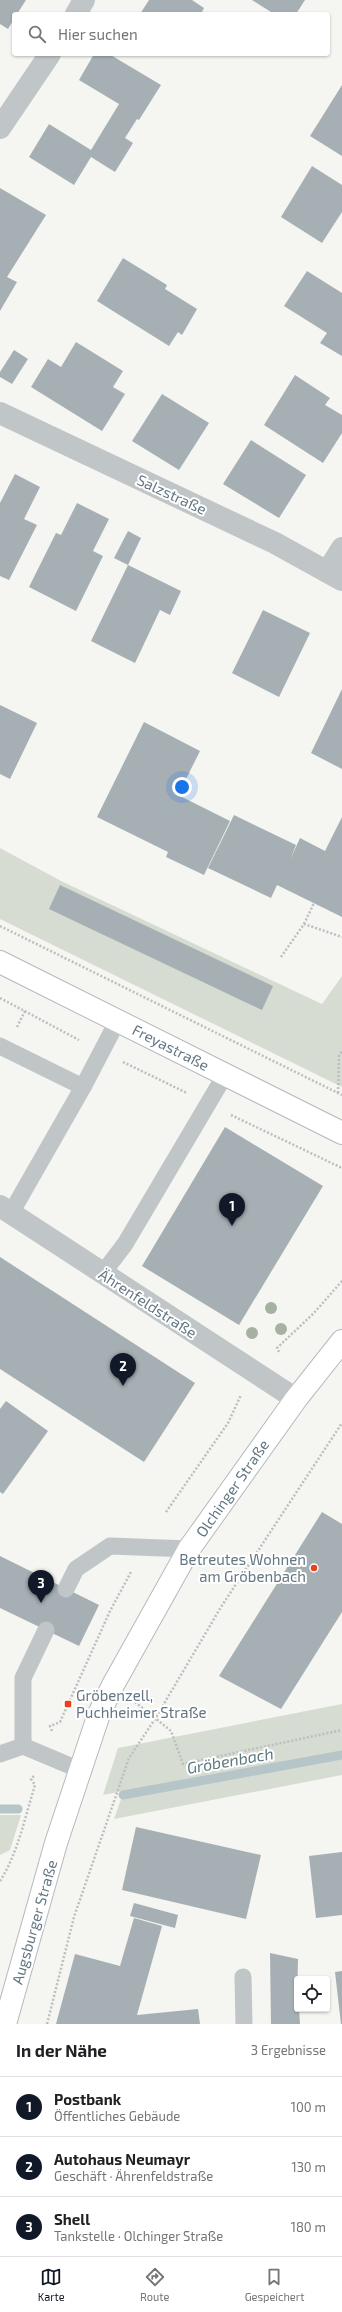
<!DOCTYPE html>
<html lang="de">
<meta charset="utf-8">
<style>
body{margin:0;font-family:"Exo 2",sans-serif;background:#f6f6f6;color:#202124}
.controls{position:absolute;right:12px;bottom:12px;display:grid;overflow:hidden;border-radius:4px;box-shadow:0 1px 3px #0004}
.controls button{width:36px;height:36px;display:grid;place-items:center;padding:0;border:0;border-bottom:1px solid #e0e0e0;background:#fff;color:#202124;font:20px sans-serif}
.you{position:absolute;left:182px;top:787px;width:14px;height:14px;margin:-10px;border:3px solid #fff;border-radius:50%;background:#1a73e8;box-shadow:0 0 0 6px #1a73e833}
.badge{display:grid;place-items:center;width:26px;height:26px;border-radius:50%;background:#111827;color:#fff;font-size:13px;font-weight:700}
.pin{position:absolute;translate:-50% -33px;filter:drop-shadow(0 1px 2px #0008)}
.pin::after{content:'';position:absolute;top:21px;width:14px;height:12px;background:inherit;clip-path:polygon(0 0,100% 0,50% 100%)}
.list{margin:0;padding:0;list-style:none}
h2{display:flex;justify-content:space-between;align-items:center;height:52px;margin:0;padding:0 16px;font-size:17px}
h2 small{font-size:13px;font-weight:400;color:#757577}
.list li{display:grid;grid-template-columns:26px 1fr auto;gap:12px;align-items:center;box-sizing:border-box;height:60px;padding:0 16px;border-top:1px solid #e0e0e0}
.list b{display:block;font-size:15px;white-space:nowrap}
.list p{margin:0;font-size:13px;white-space:nowrap;color:#757577}
.list em{font-size:13px;font-style:normal;color:#757577}
.icon{flex:none;width:22px;height:22px;fill:none;stroke:currentColor;stroke-width:2;stroke-linecap:round;stroke-linejoin:round}
.map{position:relative;flex:none;width:342px;height:2024px;overflow:hidden}
.search{position:absolute;background:#fff;box-shadow:0 1px 3px #0004;left:12px;right:12px;top:12px;height:44px;display:flex;align-items:center;gap:10px;box-sizing:border-box;padding:0 14px;border-radius:4px;color:#757577;font-size:15px}
.sheet{height:232px;background:#fff}
nav{display:flex;justify-content:space-around;align-items:center;box-sizing:border-box;height:56px;border-top:1px solid #e0e0e0;background:#fff;font-size:11px;color:#757577}
nav a{display:grid;justify-items:center;gap:2px}
nav .on{color:#111827}
.map>svg:first-child{display:block}
.green{fill:#d6dcd2}
.lines{fill:none;stroke-linecap:round;stroke-linejoin:round}
.stream{stroke:#b6c5c8;stroke-width:9}
.building{fill:#a6b0b4}
.secondary-casing{stroke:#b4babe;stroke-width:24}
.path{stroke:#bcbec0;stroke-width:2.5;stroke-dasharray:2 2;stroke-linecap:butt}
.lane{stroke:#c0c5c7;stroke-width:17}
.street{stroke:#c0c5c7;stroke-width:22}
.secondary{stroke:#fff;stroke-width:22}
.tree{fill:#a7b1a2}
.poi-dot{fill:#ea401c;stroke:#fff;stroke-width:1.5}
.labels{text-anchor:middle;dominant-baseline:central;stroke-width:4;stroke-linejoin:round;paint-order:stroke}
.street-label{font-size:15px;fill:#637783;stroke:#fff}
.poi-label{font-size:15px;fill:#637783;stroke:#fff;text-anchor:end}
.water-label{font-size:16px;font-style:italic;fill:#5e7980;stroke:#fff}
</style>
<div class="map">
<svg width="342" height="2024" viewBox="0 0 342 2024">
<rect width="100%" height="100%" fill="#f5f5f1"/>
<g class="green">
<path d="M 0,848 L 61,881 L 322,1004 L 342,976 L 342,1087 L 0,919 Z"/>
<path d="M 342,1704 L 342,1775 L 114,1819 L 124,1791 L 103,1795 L 118,1748 Z"/>
<path d="M 0,1815 L 21,1815 L 10,1850 L 0,1855 Z"/>
</g>
<g class="lines">
<g class="stream">
<path d="M 123,1795 L 342,1755"/>
<path d="M 0,1809 L 18,1809"/>
</g>
</g>
<g class="building">
<path d="M 0,0 L 26,0 L 17,14 L 14,14 L 14,19 L 8,29 L 0,24 Z"/>
<path d="M 149,0 L 192,0 L 204,8 L 201,14 L 140,14 Z"/>
<path d="M 252,0 L 305,0 L 296,14 L 274,14 Z"/>
<path d="M 94,54 L 109,54 L 161,85 L 139,120 L 137,119 L 125,138 L 133,143 L 115,172 L 91,157 L 74,185 L 29,157 L 49,124 L 91,150 L 119,104 L 79,80 Z"/>
<path d="M 342,85 L 342,156 L 310,136 Z"/>
<path d="M 312,166 L 342,185 L 342,212 L 322,243 L 281,217 Z"/>
<path d="M 0,188 L 46,215 L 7,277 L 17,282 L 0,311 Z"/>
<path d="M 123,258 L 167,285 L 165,289 L 197,309 L 182,335 L 178,332 L 169,346 L 97,301 Z"/>
<path d="M 307,271 L 342,293 L 342,356 L 320,343 L 327,333 L 284,306 Z"/>
<path d="M 76,342 L 123,371 L 113,387 L 125,394 L 102,431 L 31,387 L 48,359 L 61,367 Z"/>
<path d="M 14,350 L 28,359 L 12,384 L 0,377 L 0,372 Z"/>
<path d="M 295,375 L 330,398 L 325,405 L 342,415 L 342,433 L 323,463 L 264,425 Z"/>
<path d="M 162,394 L 209,423 L 179,470 L 132,441 Z"/>
<path d="M 251,440 L 306,475 L 279,518 L 223,484 Z"/>
<path d="M 15,474 L 40,487 L 24,519 L 37,525 L 9,580 L 0,576 L 0,503 Z"/>
<path d="M 77,503 L 109,519 L 93,551 L 103,556 L 76,611 L 29,587 L 56,533 L 61,535 Z"/>
<path d="M 128,531 L 141,538 L 128,565 L 114,558 Z"/>
<path d="M 128,565 L 181,591 L 170,615 L 160,610 L 135,663 L 91,641 Z"/>
<path d="M 263,610 L 310,633 L 279,697 L 232,673 Z"/>
<path d="M 342,689 L 342,769 L 311,753 Z"/>
<path d="M 0,705 L 37,723 L 10,779 L 0,774 Z"/>
<path d="M 144,722 L 200,751 L 178,795 L 230,821 L 204,875 L 166,857 L 168,852 L 97,817 Z"/>
<path d="M 234,815 L 296,845 L 290,860 L 300,838 L 325,851 L 342,817 L 342,917 L 277,885 L 271,898 L 208,868 Z"/>
<path d="M 60,885 L 273,986 L 262,1010 L 49,909 Z"/>
<path d="M 225,1127 L 323,1186 L 239,1325 L 142,1266 Z"/>
<path d="M 0,1257 L 195,1383 L 144,1462 L 0,1369 Z"/>
<path d="M 6,1401 L 48,1431 L 3,1494 L 0,1492 L 0,1409 Z"/>
<path d="M 322,1512 L 342,1524 L 342,1612 L 281,1709 L 219,1676 Z"/>
<path d="M 0,1556 L 99,1605 L 79,1646 L 0,1608 Z"/>
<path d="M 136,1827 L 261,1855 L 246,1919 L 122,1890 Z"/>
<path d="M 342,1852 L 342,1915 L 316,1918 L 309,1856 Z"/>
<path d="M 134,1903 L 178,1915 L 175,1928 L 130,1916 Z"/>
<path d="M 134,1918 L 162,1926 L 137,2015 L 198,2009 L 200,2024 L 56,2024 L 75,1954 L 120,1966 Z"/>
<path d="M 270,1953 L 298,1959 L 297,2009 L 299,2009 L 300,2024 L 271,2024 Z"/>
<path d="M 342,1971 L 342,2024 L 341,2024 L 335,1972 Z"/>
</g>
<g class="lines">
<defs>
<g id="secondary">
<path d="M 0,962 L 342,1133"/>
<path d="M 5,2024 L 56,1843 L 99,1714 L 113,1685 L 189,1549 L 296,1399 L 342,1341"/>
</g>
</defs>
<use href="#secondary" class="secondary-casing"/>
<g class="path">
<path d="M 304,924 L 314,903"/>
<path d="M 0,926 L 342,1095"/>
<path d="M 281,957 L 304,924 L 342,937"/>
<path d="M 0,998 L 79,1040"/>
<path d="M 17,1027 L 25,1011"/>
<path d="M 123,1062 L 187,1093"/>
<path d="M 338,1093 L 339,1056 L 342,1051"/>
<path d="M 231,1115 L 342,1168"/>
<path d="M 279,1352 L 277,1348 L 314,1313 L 342,1281"/>
<path d="M 166,1512 L 228,1423 L 241,1395"/>
<path d="M 135,1702 L 171,1731 L 183,1764 L 342,1730"/>
<path d="M 52,1731 L 50,1726 L 60,1722 L 110,1611 L 131,1572"/>
<path d="M 0,1881 C 18,1853 25,1817 35,1785 L 31,1779 L 34,1776"/>
<path d="M 47,2024 L 74,1917 L 129,1758 L 155,1719 L 221,1607 L 342,1423"/>
</g>
<g class="lane">
<path d="M 0,1046 L 83,1087"/>
<path d="M 11,1213 L 83,1087 L 118,1020"/>
<path d="M 103,1273 L 125,1244 L 225,1075"/>
<path d="M 66,1589 L 76,1569 L 110,1546 L 189,1549"/>
<path d="M 23,1746 L 23,1678 L 46,1630"/>
<path d="M 23,1746 L 80,1770"/>
<path d="M 0,1754 L 23,1746"/>
<path d="M 243,1977 L 244,2024"/>
</g>
<g class="street">
<path d="M 76,14 L 84,0"/>
<path d="M 0,128 L 50,54"/>
<path d="M 0,413 L 275,543 L 342,580"/>
<path d="M 327,572 L 342,548"/>
<path d="M 0,1206 L 296,1399"/>
</g>
<use href="#secondary" class="secondary"/>
</g>
<g class="tree">
<circle cx="271" cy="1308" r="6"/>
<circle cx="281" cy="1329" r="6"/>
<circle cx="252" cy="1333" r="6"/>
</g>
<g class="poi-dot">
<circle cx="314" cy="1568" r="4"/>
<rect x="64" y="1700" width="8" height="8" rx="2"/>
</g>
<g class="labels">
<g class="street-label">
<text transform="translate(172 494) rotate(25)">Salzstraße</text>
<text transform="translate(171 1047) rotate(27)">Freyastraße</text>
<text transform="translate(148 1303) rotate(33)">Ährenfeldstraße</text>
<text transform="translate(232 1488) rotate(-55)">Olchinger Straße</text>
<text transform="translate(34 1922) rotate(-74)">Augsburger Straße</text>
</g>
<g class="poi-label">
<text x="306" y="1559">Betreutes Wohnen<tspan x="306" dy="17">am Gröbenbach</tspan></text>
<text x="76" y="1695" text-anchor="start">Gröbenzell,<tspan x="76" dy="17">Puchheimer Straße</tspan></text>
</g>
<g class="water-label">
<text transform="translate(230 1760) rotate(-10)">Gröbenbach</text>
</g>
</g>
</svg>
<div class="controls">
<button><svg class="icon" aria-label="locate" viewBox="0 0 24 24"><circle cx="12" cy="12" r="6"/><path d="M12 2v4M12 18v4M2 12h4M18 12h4"/></svg></button>
</div>
<div class="you"></div>
<div class="pin badge" style="left:232px;top:1226px">1</div>
<div class="pin badge" style="left:123px;top:1386px">2</div>
<div class="pin badge" style="left:41px;top:1603px">3</div>
<div class="search"><svg class="icon" aria-label="search" viewBox="0 0 24 24"><circle cx="10" cy="10" r="6"/><path d="M15 15l6 6"/></svg>Hier suchen</div>
</div>
<section class="sheet">
<h2>In der Nähe<small>3 Ergebnisse</small></h2>
<ul class="list">
<li><span class="badge">1</span><div><b>Postbank</b><p>Öffentliches Gebäude</p></div><em>100 m</em></li>
<li><span class="badge">2</span><div><b>Autohaus Neumayr</b><p>Geschäft · Ährenfeldstraße</p></div><em>130 m</em></li>
<li><span class="badge">3</span><div><b>Shell</b><p>Tankstelle · Olchinger Straße</p></div><em>180 m</em></li>
</ul>
</section>
<nav>
<a class="on"><svg class="icon" aria-label="map" viewBox="0 0 24 24"><path d="M3 6l6-2 6 2 6-2v14l-6 2-6-2-6 2zM9 4v14M15 6v14"/></svg>Karte</a>
<a><svg class="icon" aria-label="directions" viewBox="0 0 24 24"><path d="M12 3l9 9-9 9-9-9zM9 14v-3h6M13 9l2 2-2 2"/></svg>Route</a>
<a><svg class="icon" aria-label="saved" viewBox="0 0 24 24"><path d="M7 4h10v16l-5-4-5 4z"/></svg>Gespeichert</a>
</nav>
